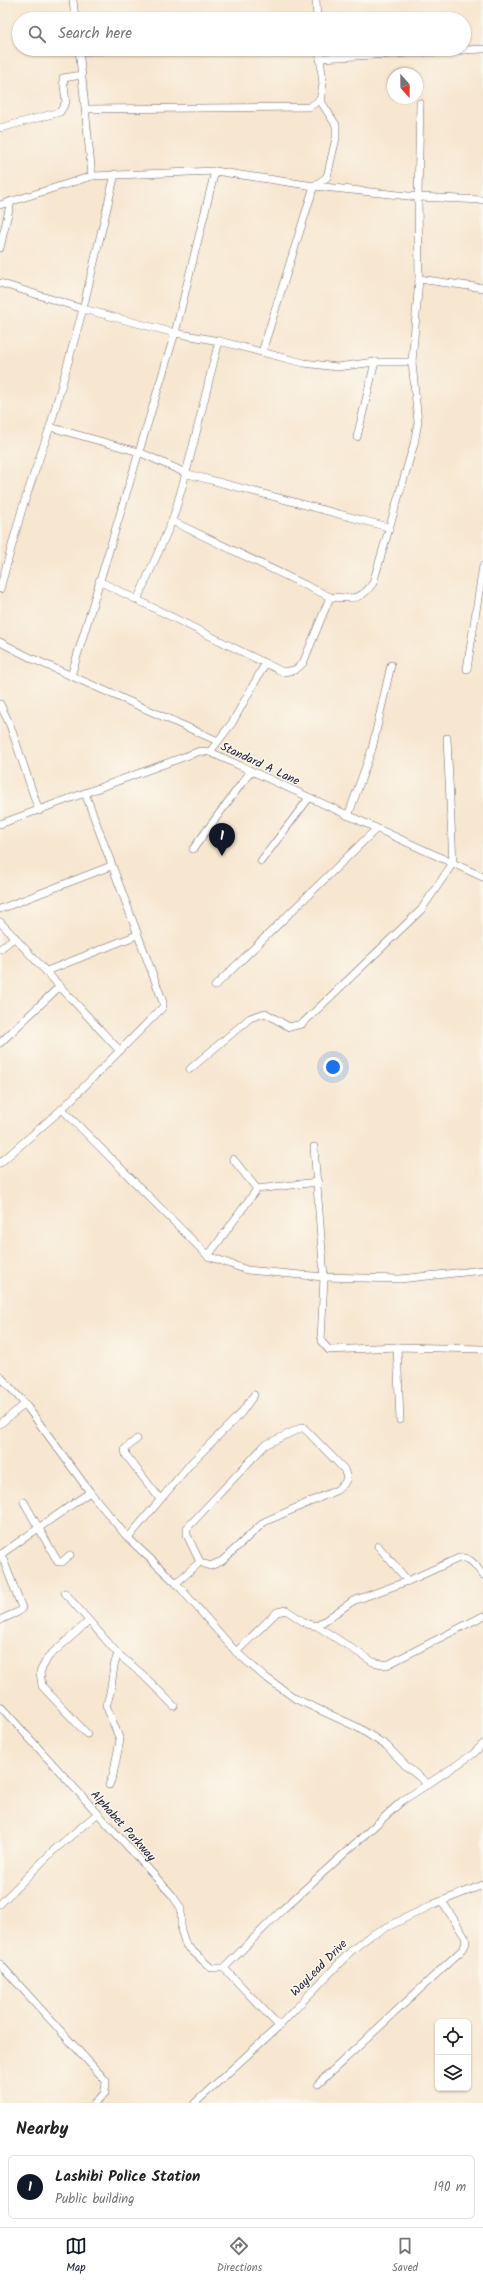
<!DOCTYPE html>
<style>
body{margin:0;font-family:Kalam,sans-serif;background:#f6f6f6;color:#202124}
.controls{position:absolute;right:12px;bottom:12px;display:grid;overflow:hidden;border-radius:6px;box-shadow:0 1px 3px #0004}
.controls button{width:36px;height:36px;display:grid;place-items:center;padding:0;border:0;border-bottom:1px solid #e0e0e0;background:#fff;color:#202124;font:20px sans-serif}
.compass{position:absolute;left:387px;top:68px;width:36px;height:36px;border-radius:50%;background:#fff;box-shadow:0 1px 3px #0004;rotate:159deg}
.you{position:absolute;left:333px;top:1067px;width:14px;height:14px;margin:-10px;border:3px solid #fff;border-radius:50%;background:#1a73e8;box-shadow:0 0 0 6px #1a73e833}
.badge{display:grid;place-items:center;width:26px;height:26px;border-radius:50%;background:#111827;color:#fff;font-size:13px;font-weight:700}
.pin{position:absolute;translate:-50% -33px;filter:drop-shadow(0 1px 2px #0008)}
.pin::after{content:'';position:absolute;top:21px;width:14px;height:12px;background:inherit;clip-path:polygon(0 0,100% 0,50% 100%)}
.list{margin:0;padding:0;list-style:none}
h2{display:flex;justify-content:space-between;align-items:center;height:52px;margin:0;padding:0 16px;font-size:17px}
h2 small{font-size:13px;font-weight:400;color:#757577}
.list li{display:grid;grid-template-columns:26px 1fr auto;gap:12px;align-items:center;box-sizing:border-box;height:64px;margin:0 8px 8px;padding:0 8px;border:1px solid #e0e0e0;border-radius:6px}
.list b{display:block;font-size:15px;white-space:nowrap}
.list p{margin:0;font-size:13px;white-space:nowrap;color:#757577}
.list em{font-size:13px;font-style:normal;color:#757577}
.icon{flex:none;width:22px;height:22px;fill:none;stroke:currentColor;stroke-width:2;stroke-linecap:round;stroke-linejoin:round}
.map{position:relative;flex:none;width:483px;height:2103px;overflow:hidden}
.search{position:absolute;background:#fff;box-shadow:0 1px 3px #0004;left:12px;right:12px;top:12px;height:44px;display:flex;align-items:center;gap:10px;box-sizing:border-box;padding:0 14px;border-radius:22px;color:#757577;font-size:15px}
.sheet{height:124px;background:#fff}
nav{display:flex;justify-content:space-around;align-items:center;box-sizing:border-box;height:56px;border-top:1px solid #e0e0e0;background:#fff;font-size:11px;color:#757577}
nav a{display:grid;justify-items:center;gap:2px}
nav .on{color:#111827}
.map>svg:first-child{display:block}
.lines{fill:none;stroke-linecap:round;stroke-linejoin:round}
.street-casing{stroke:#6d676f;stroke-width:8}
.street{stroke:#fff;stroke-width:7}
.labels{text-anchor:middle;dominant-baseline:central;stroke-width:3;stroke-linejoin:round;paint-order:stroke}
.street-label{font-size:12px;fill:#22223b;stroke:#fbf7ec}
</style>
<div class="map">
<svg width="483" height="2103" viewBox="0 0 483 2103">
<rect width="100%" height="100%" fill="#fbf7ec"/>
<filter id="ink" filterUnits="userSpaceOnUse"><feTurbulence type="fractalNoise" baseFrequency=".025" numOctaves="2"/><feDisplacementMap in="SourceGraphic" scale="8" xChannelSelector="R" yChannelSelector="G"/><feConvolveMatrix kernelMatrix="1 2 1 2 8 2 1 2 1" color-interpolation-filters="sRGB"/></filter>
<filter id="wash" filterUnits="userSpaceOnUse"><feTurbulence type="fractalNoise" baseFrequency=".012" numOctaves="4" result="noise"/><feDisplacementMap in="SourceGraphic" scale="16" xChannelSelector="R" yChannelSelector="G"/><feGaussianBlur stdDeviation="0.9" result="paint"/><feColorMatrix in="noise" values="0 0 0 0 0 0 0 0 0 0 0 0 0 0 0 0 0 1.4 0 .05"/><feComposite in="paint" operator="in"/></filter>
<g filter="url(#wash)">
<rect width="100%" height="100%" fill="#f7e6d0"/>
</g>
<g filter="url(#ink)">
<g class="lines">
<defs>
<g id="street">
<path d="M 73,0 L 75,19"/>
<path d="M 316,0 L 317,19"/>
<path d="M 79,49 L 92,176"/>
<path d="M 79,52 L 122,49"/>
<path d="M 320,58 L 483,49"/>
<path d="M 86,109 L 309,107 L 320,100 L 323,84 L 319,49"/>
<path d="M 0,128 L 60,112 L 66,102 L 63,78 L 82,75"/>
<path d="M 0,205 L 92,176 L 215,171 L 314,186 L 418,197 L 483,200"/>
<path d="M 0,248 L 11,201"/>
<path d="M 419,279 L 483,288"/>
<path d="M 0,283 L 83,309 L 175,333 L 219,341 L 304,363 L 337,367 L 375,362 L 412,362"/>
<path d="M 219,341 C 203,401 191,462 172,521 L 330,597 C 351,598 360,602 373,583 L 414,444 L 418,422 L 412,362 L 419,279 L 418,197 L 420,103"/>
<path d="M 262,352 L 314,186 L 327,177 L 336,138 L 336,125 L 320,100"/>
<path d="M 50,427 L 139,452 L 188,474 L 388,527"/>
<path d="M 357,437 L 375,362"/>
<path d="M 99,581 L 283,672 L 295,670 L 303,663 L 330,597"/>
<path d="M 0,589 L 22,509 L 50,427 L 83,309 L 115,174"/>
<path d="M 138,598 L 172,521"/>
<path d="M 0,642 L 31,658 L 218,741 L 210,752"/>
<path d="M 467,669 L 483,566"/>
<path d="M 71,676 L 175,333 L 215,171"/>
<path d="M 0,704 L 10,725 L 39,811"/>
<path d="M 218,741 L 232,723 L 265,664"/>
<path d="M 348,816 L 372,749 L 391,665"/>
<path d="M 0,824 L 200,751 L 210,752 L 483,877"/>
<path d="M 193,849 L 250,772"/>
<path d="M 261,861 L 309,798"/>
<path d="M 0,909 L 111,866"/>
<path d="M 0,922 L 120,1051"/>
<path d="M 0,949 L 15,937"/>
<path d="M 47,971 L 137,935"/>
<path d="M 215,986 L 376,829"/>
<path d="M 0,1043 L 60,986"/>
<path d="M 190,1069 L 250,1018 L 265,1013 L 289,1027 L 302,1024 L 421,910 L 453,863 L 447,738"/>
<path d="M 62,1109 L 208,1256 L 247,1270 L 324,1277 L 400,1279 L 483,1270"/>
<path d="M 314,1147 L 324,1277 L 321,1341 L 329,1350 L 397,1347 L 483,1349"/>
<path d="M 233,1159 L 257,1189 L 318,1182"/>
<path d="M 0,1163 L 62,1109 L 163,1007 L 163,1002 L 85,793"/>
<path d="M 208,1256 L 257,1189"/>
<path d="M 397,1347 L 400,1420"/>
<path d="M 0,1376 L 25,1404 L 90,1492 L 128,1538 L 176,1583 L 236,1652 L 264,1676 L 296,1699 L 357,1727 L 387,1746 L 406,1766 L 428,1784 L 402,1801 L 282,1910 L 224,1968 L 279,2026"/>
<path d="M 0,1424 L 25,1404"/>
<path d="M 303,1427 L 344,1469 L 347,1478 L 344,1484 L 337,1490 L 264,1522 L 222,1561 L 210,1566 L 200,1562 L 187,1535 L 187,1528 L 265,1445 Z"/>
<path d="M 137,1439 L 125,1449 L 126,1455 L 160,1499"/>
<path d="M 24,1502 L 58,1562 L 62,1562 L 70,1555"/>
<path d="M 128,1538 L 192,1462 L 241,1413 L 254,1395"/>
<path d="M 378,1546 L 408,1581"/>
<path d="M 0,1555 L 90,1492"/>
<path d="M 176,1583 L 200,1562"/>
<path d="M 65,1593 L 118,1654 L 143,1675 L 174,1706"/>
<path d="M 0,1620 L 18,1612 L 22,1608 L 1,1554"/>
<path d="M 317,1626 L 373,1662 L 387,1665 L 483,1616"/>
<path d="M 236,1652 L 277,1612 L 286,1610 L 307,1624 L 317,1626 L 353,1601 L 408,1581 L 459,1558 C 471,1556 476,1567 483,1575"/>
<path d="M 0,1706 L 172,1895 L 181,1908 L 181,1930 L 186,1945 L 211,1968 L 224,1968"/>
<path d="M 87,1734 L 42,1686 L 40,1672 L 48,1657 L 89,1621"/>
<path d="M 428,1784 L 473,1754 L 483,1744"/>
<path d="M 109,1785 L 113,1775 L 120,1740 L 106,1705 C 114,1689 110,1671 118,1654"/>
<path d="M 0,1904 L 54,1850 L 97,1814"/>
<path d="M 0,1964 L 106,2081 L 105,2093 L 94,2103"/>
<path d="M 318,2084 L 463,1949 L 466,1943 L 465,1937 L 442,1901"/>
<path d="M 195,2103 L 279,2026 L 351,1951 L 371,1935 L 434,1904 L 483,1885"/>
</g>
</defs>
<use href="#street" class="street-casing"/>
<use href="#street" class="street"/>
</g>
</g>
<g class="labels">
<g class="street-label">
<text transform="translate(260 764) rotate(25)">Standard A Lane</text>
<text transform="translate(123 1826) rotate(48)">Alphabet Parkway</text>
<text transform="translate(319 1968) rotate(-45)">WayLead Drive</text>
</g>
</g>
</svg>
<div class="controls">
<button><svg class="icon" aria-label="locate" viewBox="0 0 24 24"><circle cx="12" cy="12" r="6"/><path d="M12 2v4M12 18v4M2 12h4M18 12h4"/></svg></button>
<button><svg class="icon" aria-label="layers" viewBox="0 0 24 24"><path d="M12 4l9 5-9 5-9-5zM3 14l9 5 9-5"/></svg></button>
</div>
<svg class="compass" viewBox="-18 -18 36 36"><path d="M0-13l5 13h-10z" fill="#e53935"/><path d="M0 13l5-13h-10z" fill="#757577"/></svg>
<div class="you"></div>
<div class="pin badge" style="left:222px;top:856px">1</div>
<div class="search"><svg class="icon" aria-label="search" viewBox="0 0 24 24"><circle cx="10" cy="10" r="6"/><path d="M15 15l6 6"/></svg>Search here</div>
</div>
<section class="sheet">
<h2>Nearby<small></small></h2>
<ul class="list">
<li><span class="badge">1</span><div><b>Lashibi Police Station</b><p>Public building</p></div><em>190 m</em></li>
</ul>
</section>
<nav>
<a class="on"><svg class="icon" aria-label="map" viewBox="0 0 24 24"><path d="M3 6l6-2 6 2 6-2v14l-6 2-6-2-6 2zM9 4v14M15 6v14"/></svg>Map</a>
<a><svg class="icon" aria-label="directions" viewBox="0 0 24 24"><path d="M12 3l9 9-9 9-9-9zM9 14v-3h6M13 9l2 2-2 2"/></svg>Directions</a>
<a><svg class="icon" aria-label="saved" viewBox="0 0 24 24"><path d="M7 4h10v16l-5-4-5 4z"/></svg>Saved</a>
</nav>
